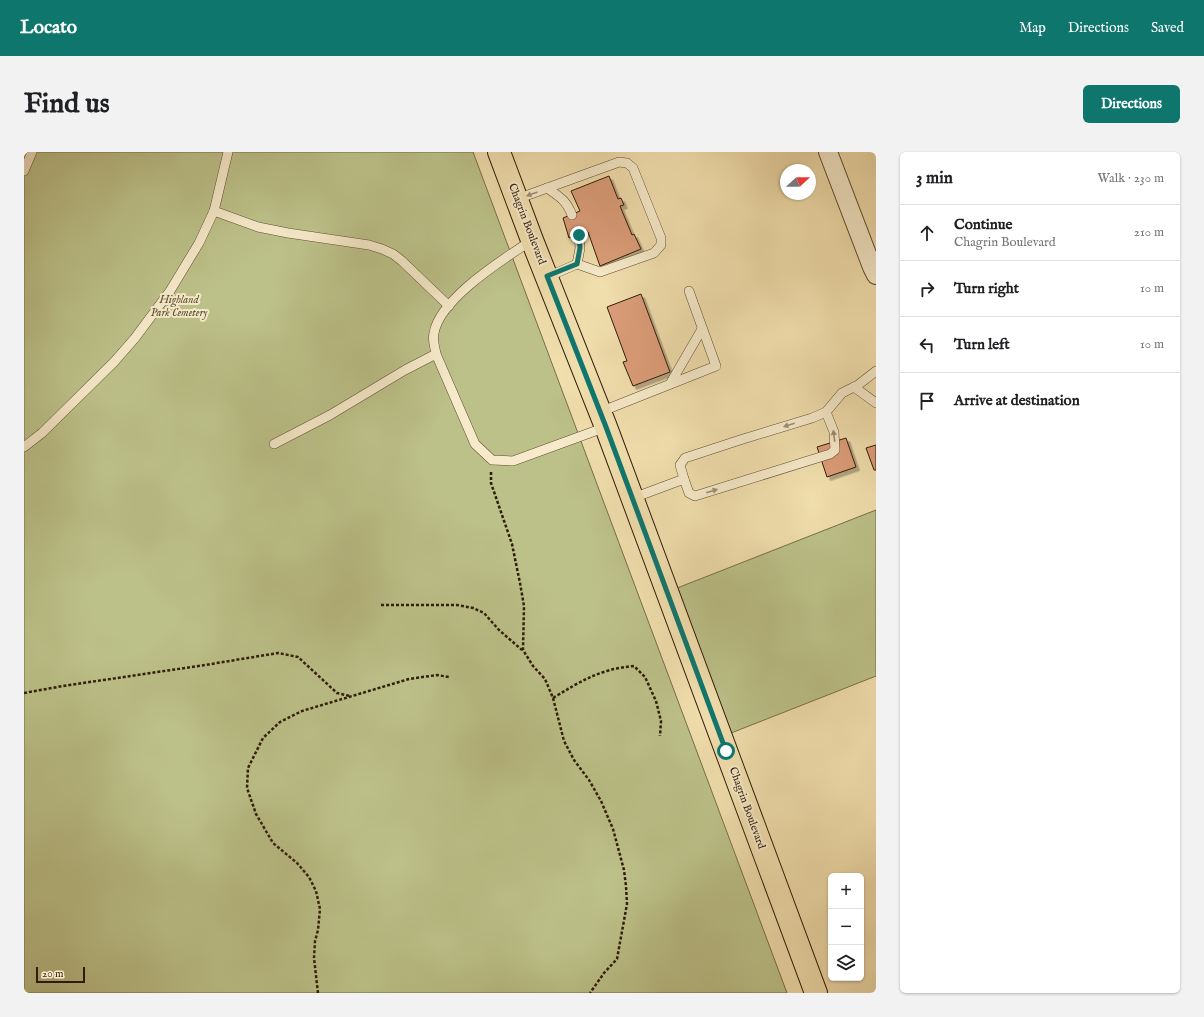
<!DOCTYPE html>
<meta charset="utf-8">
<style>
body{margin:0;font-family:"IM FELL English",serif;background:#f2f2f2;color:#202124}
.controls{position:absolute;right:12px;bottom:12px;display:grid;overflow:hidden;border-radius:6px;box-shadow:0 1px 3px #0004}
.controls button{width:36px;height:36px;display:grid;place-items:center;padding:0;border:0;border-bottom:1px solid #e0e0e0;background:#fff;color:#202124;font:20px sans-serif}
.compass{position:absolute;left:756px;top:12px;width:36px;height:36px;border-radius:50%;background:#fff;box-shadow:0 1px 3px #0004;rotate:69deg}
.scale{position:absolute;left:12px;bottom:10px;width:49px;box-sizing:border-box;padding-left:4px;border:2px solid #311c09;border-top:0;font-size:11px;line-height:14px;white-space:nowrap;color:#311c09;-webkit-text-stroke:3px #f6eaca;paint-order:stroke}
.stop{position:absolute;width:12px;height:12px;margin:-9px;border:3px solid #0f766e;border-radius:50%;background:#fff}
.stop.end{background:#0f766e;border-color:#fff;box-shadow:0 1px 4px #0008}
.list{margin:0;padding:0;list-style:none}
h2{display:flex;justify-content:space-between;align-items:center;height:52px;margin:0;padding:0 16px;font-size:17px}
h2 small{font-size:13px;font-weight:400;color:#757577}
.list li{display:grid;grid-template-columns:26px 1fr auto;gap:12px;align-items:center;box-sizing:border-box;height:56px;padding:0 16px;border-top:1px solid #e0e0e0}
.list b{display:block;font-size:15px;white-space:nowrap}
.list p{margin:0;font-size:13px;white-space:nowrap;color:#757577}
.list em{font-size:13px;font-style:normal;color:#757577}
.icon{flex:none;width:22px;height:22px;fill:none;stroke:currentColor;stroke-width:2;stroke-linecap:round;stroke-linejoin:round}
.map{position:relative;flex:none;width:852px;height:841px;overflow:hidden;border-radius:6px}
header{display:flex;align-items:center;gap:24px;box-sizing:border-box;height:56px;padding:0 20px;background:#0f766e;color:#fff}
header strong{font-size:19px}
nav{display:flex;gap:22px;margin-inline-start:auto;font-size:14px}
.intro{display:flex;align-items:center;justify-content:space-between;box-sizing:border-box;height:96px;padding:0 24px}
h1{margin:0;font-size:28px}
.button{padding:10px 18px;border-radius:6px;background:#0f766e;color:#fff;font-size:14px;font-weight:700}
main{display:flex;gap:24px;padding:0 24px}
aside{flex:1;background:#fff;border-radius:6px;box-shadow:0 1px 3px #0004}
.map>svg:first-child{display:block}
.green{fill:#bcc189;stroke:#766e49}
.building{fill:#db9d79;stroke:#311c09;filter:url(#shadow)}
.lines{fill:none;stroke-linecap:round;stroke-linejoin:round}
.lane-casing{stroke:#614c32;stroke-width:10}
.street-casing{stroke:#614c32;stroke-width:20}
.primary-casing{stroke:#311c09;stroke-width:24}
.path{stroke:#311c09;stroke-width:2.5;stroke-dasharray:3 2;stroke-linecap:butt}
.lane{stroke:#f6eaca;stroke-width:9}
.street{stroke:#f6eaca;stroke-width:18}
.primary{stroke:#f1dead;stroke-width:22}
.oneway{fill:#9d8d73}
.route{stroke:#0f766e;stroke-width:5}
.labels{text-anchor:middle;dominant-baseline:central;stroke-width:4;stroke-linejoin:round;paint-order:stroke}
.street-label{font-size:11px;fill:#311c09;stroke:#f6eaca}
.park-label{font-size:11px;font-style:italic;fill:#5b4e2f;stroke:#f6eaca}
</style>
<header>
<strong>Locato</strong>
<nav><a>Map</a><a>Directions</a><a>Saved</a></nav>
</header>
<div class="intro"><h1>Find us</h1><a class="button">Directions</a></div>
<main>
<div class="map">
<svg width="852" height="841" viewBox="0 0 852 841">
<defs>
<filter id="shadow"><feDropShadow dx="3.5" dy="3.5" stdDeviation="0" flood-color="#0004"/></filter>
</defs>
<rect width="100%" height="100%" fill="#f1dead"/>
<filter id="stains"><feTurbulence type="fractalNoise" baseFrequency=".005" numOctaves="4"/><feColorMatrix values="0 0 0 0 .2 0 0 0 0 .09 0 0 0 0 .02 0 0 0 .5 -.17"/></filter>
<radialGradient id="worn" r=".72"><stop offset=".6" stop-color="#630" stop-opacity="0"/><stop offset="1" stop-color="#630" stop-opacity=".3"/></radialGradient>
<g class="green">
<path d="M 0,0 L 449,0 L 763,841 L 0,841 Z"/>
<path d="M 852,358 L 852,524 L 697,585 L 643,440 Z"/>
</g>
<g class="building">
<path d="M 585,24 L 594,47 L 597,46 L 600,53 L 596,54 L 608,83 L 610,82 L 617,97 L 576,114 L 564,80 L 545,86 L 539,66 L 556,59 L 547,39 Z"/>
<path d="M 617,142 L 646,220 L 609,234 L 599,210 L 603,209 L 583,155 Z"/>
<path d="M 822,286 L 832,315 L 803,325 L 793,295 Z"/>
<path d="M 852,293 L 852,318 L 850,318 L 842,296 Z"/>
</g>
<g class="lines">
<defs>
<g id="lane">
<path d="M 0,19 L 8,0"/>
<path d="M 523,36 C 536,45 542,48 548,63"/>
<path d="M 493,47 L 595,10 L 603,11 L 609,16 L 637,86 L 637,93 L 630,101 L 576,120 L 553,112 L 523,125"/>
<path d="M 190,59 L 234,75 L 264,81 L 345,93 L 358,97 L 369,102 L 378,109 L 425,154"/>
<path d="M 508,88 C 480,107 416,146 410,181 C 408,188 411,195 412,202 L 451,292 L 468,308 L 489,309 L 582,275"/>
<path d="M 553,112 L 556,96 L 555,83"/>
<path d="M 646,232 L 678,177"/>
<path d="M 830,235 L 852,251"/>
<path d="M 576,260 L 692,214 L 665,139"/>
<path d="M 802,260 L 810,280 L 811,298 L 806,302 L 671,344 L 665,341 L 660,327 L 656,313 L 661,306 L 719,287 L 788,266 L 802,260 L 818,241 L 834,233 L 852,219"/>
<path d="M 250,292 L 306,263 L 381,218 L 412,202"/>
<path d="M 0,295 L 18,281 L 90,210 L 111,186 L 146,139 L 175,91 L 190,59 L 204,0"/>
<path d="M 609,346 L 660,327"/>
</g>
<path id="street" d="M 804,0 L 848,115 L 852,123"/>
<path id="primary" d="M 475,0 L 508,88 L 582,275 L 792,841"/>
</defs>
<use href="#lane" class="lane-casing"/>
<use href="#street" class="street-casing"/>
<use href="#primary" class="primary-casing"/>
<g class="path">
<path d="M 467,320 L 467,331 L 488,392 L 496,431 L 500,454 L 499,498 L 509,514 L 521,527 L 529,546 L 540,589 L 550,608 L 565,628 L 577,649 L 589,677 L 600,718 L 602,734 L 603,752 L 593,807 L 580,821 L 566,841"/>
<path d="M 357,453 L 433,453 L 449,456 L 460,461 L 475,478 L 498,498"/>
<path d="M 0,541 L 39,534 L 181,513 L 254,501 L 274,505 L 313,541 L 326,544"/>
<path d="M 529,546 C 557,529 576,517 610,514 L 621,525 L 632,549 L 637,569 L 636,584"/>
<path d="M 294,841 L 290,806 L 291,789 L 294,778 L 296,757 L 292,739 L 285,725 L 273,711 L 249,691 L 232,662 L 223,636 L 224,616 L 239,586 L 256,570 L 278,559 L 385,527 L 413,523 L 425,525"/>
</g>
<use href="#lane" class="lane"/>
<use href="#street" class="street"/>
<use href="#primary" class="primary"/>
</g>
<defs><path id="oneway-solid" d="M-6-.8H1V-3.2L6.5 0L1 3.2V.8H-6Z"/></defs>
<g class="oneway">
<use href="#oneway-solid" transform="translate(508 42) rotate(160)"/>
<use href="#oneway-solid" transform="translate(765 273) rotate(163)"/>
<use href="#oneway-solid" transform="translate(810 284) rotate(-98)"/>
<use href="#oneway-solid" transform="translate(688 339) rotate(-17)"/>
</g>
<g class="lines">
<path class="route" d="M 555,83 L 556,96 L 553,112 L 523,124 L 582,275 L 702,599"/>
</g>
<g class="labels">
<g class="street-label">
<text transform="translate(503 72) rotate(69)">Chagrin Boulevard</text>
<text transform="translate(723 656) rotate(70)">Chagrin Boulevard</text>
</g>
<g class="park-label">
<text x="155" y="148">Highland<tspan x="155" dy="13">Park Cemetery</tspan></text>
</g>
</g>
<rect width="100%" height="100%" filter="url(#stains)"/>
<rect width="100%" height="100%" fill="url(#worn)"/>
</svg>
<div class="controls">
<button>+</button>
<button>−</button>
<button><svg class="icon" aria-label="layers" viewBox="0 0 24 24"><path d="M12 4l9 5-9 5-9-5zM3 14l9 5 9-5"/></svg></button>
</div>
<svg class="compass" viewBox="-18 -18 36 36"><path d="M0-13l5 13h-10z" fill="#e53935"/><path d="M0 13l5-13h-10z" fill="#757577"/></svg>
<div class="scale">20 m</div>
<div class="stop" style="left:702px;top:599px"></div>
<div class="stop end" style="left:555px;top:83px"></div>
</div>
<aside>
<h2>3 min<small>Walk · 230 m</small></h2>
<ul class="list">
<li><svg class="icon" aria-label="ahead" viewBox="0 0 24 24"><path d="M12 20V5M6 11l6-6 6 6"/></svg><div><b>Continue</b><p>Chagrin Boulevard</p></div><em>210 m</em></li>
<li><svg class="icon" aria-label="right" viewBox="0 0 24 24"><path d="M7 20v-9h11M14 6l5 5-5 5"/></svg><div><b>Turn right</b></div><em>10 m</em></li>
<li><svg class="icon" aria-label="left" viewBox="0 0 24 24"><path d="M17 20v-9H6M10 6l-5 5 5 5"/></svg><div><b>Turn left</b></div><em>10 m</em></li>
<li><svg class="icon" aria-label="arrive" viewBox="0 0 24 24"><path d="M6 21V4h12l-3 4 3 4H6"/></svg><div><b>Arrive at destination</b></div></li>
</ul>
</aside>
</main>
